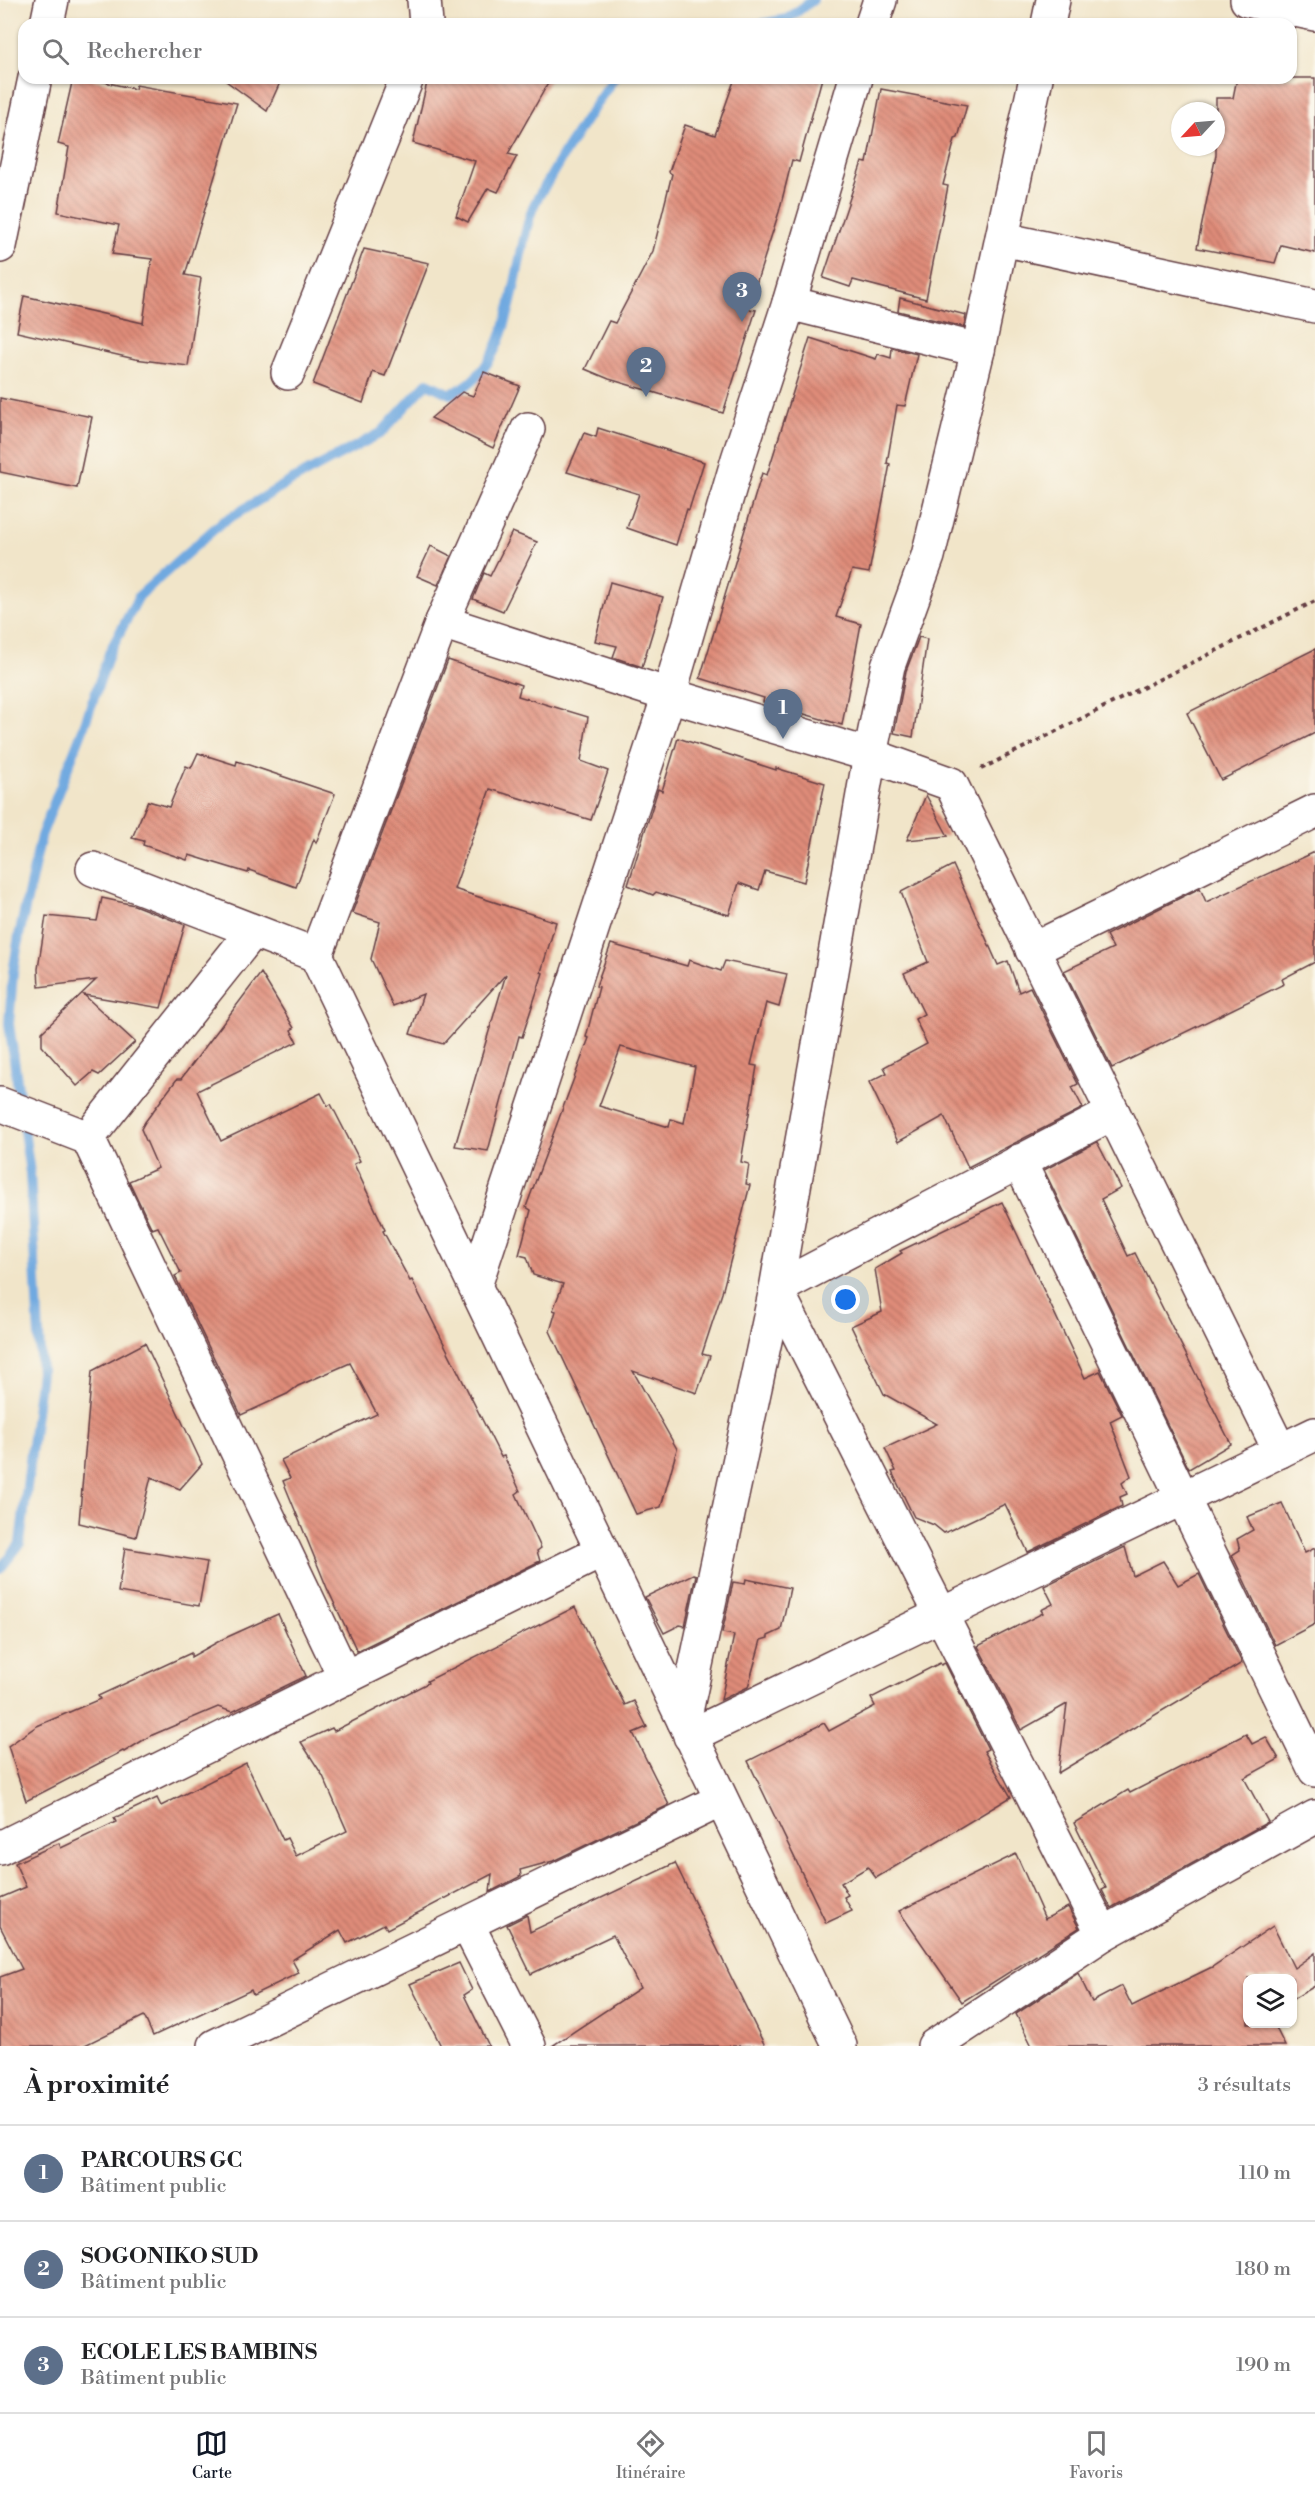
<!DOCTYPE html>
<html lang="fr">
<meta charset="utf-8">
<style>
body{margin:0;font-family:"Libre Bodoni",serif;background:#f6f6f6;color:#202124}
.controls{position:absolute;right:18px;bottom:18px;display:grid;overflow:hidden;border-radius:12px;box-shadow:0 2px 4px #0004}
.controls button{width:54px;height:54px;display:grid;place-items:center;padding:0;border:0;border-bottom:2px solid #e0e0e0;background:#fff;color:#202124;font:30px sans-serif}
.compass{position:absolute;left:1171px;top:102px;width:54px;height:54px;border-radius:50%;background:#fff;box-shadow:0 2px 4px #0004;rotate:244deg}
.you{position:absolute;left:846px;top:1300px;width:21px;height:21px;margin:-15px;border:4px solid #fff;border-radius:50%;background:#1a73e8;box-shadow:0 0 0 9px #1a73e833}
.badge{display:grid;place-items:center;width:39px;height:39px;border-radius:50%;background:#111827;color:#fff;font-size:20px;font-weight:700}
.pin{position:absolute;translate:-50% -50px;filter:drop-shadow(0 2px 3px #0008)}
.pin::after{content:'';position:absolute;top:32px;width:21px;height:18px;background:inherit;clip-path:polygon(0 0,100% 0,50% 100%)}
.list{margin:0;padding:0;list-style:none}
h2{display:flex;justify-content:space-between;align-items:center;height:78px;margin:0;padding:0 24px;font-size:26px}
h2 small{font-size:20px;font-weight:400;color:#757577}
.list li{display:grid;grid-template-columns:39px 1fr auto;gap:18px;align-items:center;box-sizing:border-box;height:96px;padding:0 24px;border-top:2px solid #e0e0e0}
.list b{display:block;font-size:22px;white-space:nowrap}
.list p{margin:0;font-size:20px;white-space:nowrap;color:#757577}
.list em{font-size:20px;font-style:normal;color:#757577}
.icon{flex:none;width:33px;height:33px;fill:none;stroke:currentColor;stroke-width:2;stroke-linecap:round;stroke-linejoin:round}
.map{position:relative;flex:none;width:1315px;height:2046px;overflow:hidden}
.search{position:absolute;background:#fff;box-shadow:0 2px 4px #0004;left:18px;right:18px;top:18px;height:66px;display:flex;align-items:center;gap:15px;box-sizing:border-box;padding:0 21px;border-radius:18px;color:#757577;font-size:22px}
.sheet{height:366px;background:#fff}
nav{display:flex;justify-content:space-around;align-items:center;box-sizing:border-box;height:84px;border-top:2px solid #e0e0e0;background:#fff;font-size:16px;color:#757577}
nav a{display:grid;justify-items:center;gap:3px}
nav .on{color:#111827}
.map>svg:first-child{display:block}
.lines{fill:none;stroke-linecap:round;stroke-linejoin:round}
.stream{stroke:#70a9e0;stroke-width:10}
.building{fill:url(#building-back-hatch);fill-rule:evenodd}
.street-casing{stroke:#633d43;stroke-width:36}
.path{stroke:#633d43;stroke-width:4;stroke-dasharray:4.5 4.5;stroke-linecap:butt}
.street{stroke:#fff;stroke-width:33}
</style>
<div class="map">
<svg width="1315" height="2046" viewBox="0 0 1315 2046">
<defs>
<pattern id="building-back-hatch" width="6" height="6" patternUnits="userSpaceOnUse" patternTransform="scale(1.5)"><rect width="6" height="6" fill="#df8c79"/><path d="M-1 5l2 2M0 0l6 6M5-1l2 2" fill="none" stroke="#b77263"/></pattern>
</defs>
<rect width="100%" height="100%" fill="#fbf7ec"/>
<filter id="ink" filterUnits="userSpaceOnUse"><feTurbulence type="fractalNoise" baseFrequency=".0167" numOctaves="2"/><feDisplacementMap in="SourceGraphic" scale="12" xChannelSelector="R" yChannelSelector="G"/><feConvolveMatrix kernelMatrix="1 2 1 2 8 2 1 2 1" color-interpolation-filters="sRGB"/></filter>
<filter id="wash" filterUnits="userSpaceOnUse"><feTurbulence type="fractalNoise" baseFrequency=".008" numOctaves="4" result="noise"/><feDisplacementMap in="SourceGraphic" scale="24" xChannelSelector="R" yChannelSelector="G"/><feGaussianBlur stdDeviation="1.35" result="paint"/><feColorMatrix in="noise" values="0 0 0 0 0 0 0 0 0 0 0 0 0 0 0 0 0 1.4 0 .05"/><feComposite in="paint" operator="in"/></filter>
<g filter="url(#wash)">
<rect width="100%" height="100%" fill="#f1e5c9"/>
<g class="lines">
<g class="stream">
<path d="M 761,24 L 787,19 L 813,0"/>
<path d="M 0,1569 L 20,1544 L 41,1372 L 30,1173 L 9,1024 L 13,973 L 19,936 L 41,836 L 83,729 L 110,651 L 139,596 L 221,523 L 289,482 L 381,433 L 427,383 L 450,394 C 515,370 512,266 532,210 C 536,198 546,186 552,174 C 571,141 592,109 614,78"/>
</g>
</g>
<g id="blocks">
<g class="building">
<path d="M 73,78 L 87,78 L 135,89 L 136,85 L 237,103 L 185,275 L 201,278 L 188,366 L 135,359 L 17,332 L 24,296 L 143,323 L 152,259 L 112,254 L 119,225 L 58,212 L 69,147 L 58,144 Z"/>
<path d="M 222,78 L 282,78 L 267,111 Z"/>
<path d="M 428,78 L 551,78 L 508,154 L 517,156 L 498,192 L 488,188 L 468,222 L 456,216 L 475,161 L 413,143 Z"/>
<path d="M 735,78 L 822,78 L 799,162 L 792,160 L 779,212 L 748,309 L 756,310 L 723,413 L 609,379 L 585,369 L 609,321 L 615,323 L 653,251 L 672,174 L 669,172 L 685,125 L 715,135 Z"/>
<path d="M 1237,78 L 1315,78 L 1315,253 L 1281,245 L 1275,263 L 1197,248 L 1216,155 L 1216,98 L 1233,98 Z"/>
<path d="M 881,89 L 967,105 L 958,138 L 955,139 L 943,185 L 948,186 L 926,299 L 853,280 L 850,287 L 823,278 L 862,162 L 867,163 Z"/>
<path d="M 364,249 L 429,263 L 385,376 L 373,372 L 363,403 L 313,384 Z"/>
<path d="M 900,298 L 966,315 L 964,327 L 898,311 Z"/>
<path d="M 810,338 L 876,359 L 878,354 L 891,358 L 892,348 L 917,354 L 905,406 L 897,405 L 887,463 L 890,464 L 869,573 L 852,570 L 836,617 L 861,624 L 842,725 L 763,702 L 764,698 L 700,678 L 762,473 L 767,475 Z"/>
<path d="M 484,372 L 520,386 L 493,448 L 431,418 L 462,392 L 473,396 Z"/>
<path d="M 0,398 L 92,417 L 77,488 L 0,472 Z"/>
<path d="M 598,428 L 704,462 L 689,510 L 687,509 L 676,545 L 627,528 L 639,494 L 567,472 L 584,433 L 596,437 Z"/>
<path d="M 512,532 L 537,542 L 503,611 L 473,599 L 484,573 L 490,576 Z"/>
<path d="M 431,546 L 451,556 L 438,585 L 417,576 Z"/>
<path d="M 610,582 L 663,597 L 642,667 L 613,657 L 617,646 L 595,641 Z"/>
<path d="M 919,637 L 927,639 L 913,737 L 894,733 L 906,671 Z"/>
<path d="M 1315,649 L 1315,733 L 1221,780 L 1187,713 Z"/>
<path d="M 448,660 L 521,685 L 518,696 L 588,717 L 581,761 L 608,771 L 591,820 L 490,789 L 454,889 L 556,922 L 541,972 L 543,973 L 522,1037 L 519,1036 L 488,1151 L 455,1146 L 506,974 L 443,1044 L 410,1034 L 423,994 L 393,1006 L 371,959 L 380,922 L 352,913 Z"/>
<path d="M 678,738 L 776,770 L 776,768 L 825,783 L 804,882 L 765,871 L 759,890 L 739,883 L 729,915 L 656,892 L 653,895 L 628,885 L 658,789 L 662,791 Z"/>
<path d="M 198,753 L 236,765 L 237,761 L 335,794 L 316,843 L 314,839 L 296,887 L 249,870 L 248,873 L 189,855 L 187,860 L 143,845 L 144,841 L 132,838 L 148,801 L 169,807 L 186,766 L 191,768 Z"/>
<path d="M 926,795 L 948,836 L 907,840 Z"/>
<path d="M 1315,852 L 1315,962 L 1282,979 L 1284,984 L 1112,1068 L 1064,971 L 1113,948 L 1106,935 L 1200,888 L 1206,902 Z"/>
<path d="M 953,865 L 998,965 L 1008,961 L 1019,992 L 1030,987 L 1078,1084 L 1072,1087 L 1083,1108 L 968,1167 L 944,1116 L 898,1142 L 869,1082 L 887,1073 L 884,1067 L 927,1044 L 915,1019 L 924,1014 L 904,973 L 928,962 L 901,892 Z"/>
<path d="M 102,898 L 134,905 L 185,925 L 161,1008 L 84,995 L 135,1042 L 99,1075 L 93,1072 L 77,1086 L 42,1046 L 42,1032 L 96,980 L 39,987 L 38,969 L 46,916 L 97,921 Z"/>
<path d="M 611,944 L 687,966 L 689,960 L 721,971 L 725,961 L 787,974 L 779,1007 L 766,1003 L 751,1065 L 757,1066 L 741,1162 L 749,1164 L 746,1184 L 750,1185 L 722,1293 L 702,1354 L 710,1356 L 697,1393 L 633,1371 L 677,1449 L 661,1507 L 636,1514 L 550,1331 L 556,1311 L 553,1310 L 563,1284 L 533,1275 L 527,1257 L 519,1255 L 531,1210 L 526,1207 L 589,1038 L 586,1037 L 599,987 L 596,986 ZM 621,1047 L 695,1067 L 684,1123 L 671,1119 L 669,1127 L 599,1106 Z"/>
<path d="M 261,973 L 294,1028 L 291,1030 L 297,1042 L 197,1091 L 221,1141 L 321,1093 L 328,1106 L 331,1104 L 360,1161 L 354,1164 L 385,1230 L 383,1231 L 410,1281 L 412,1280 L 501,1457 L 504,1456 L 520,1491 L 516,1494 L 541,1548 L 537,1551 L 540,1561 L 357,1651 L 327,1588 L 283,1481 L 290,1478 L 281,1460 L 377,1414 L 350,1363 L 298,1386 L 287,1394 L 241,1415 L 175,1276 L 181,1273 L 158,1227 L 152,1229 L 129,1181 L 158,1168 L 141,1129 L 145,1122 L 177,1079 L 181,1079 Z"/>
<path d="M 1097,1142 L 1121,1188 L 1101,1199 L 1128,1256 L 1135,1253 L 1231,1444 L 1189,1469 L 1044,1170 Z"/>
<path d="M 1002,1202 L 1085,1378 L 1100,1371 L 1122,1415 L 1110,1421 L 1131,1476 L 1122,1483 L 1127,1494 L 1120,1497 L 1122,1506 L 1028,1552 L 1005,1504 L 944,1533 L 934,1525 L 914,1517 L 892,1472 L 896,1471 L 885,1448 L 937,1424 L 884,1394 L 851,1326 L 882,1312 L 875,1269 L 902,1253 L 900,1251 Z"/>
<path d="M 145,1343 L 202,1464 L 180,1489 L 151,1477 L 136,1537 L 79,1523 L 92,1371 Z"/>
<path d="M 1282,1503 L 1305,1553 L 1315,1548 L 1315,1624 L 1275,1645 L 1232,1555 L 1240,1550 L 1237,1539 L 1253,1530 L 1247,1517 Z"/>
<path d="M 1125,1547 L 1133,1576 L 1163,1561 L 1178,1585 L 1199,1574 L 1242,1663 L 1058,1773 L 1067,1704 L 1021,1730 L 978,1646 L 1043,1613 L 1041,1610 L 1053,1604 L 1044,1586 Z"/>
<path d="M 125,1548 L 207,1562 L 199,1606 L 118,1592 Z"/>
<path d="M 693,1574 L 696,1575 L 685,1626 L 680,1625 L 664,1633 L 645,1597 Z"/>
<path d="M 746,1579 L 790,1588 L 781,1630 L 768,1636 L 768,1638 L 761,1640 L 748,1687 L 721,1700 L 734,1635 L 722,1633 L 733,1582 L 745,1584 Z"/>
<path d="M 575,1607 L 625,1705 L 634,1701 L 647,1727 L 633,1733 L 669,1805 L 553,1861 L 520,1870 L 521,1876 L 490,1892 L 492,1874 L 387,1929 L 384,1924 L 347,1943 L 340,1930 L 292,1960 L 299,1973 L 253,1995 L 251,1990 L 153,2036 L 144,2016 L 83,2046 L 0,2046 L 0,1977 L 22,1969 L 0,1926 L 0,1898 L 26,1887 L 15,1863 L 59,1843 L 61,1848 L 116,1822 L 114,1818 L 157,1798 L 161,1806 L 246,1763 L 283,1840 L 287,1838 L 296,1856 L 347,1831 L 323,1776 L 301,1742 L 332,1728 L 334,1731 L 428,1683 L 427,1681 Z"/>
<path d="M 278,1614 L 306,1676 L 232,1712 L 218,1707 L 150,1736 L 124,1752 L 123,1751 L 26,1801 L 8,1746 L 37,1726 L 100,1699 L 98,1696 L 191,1653 L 191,1657 L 223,1639 Z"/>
<path d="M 940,1663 L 941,1665 L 945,1663 L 988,1749 L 984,1751 L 1011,1797 L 876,1878 L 868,1867 L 841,1883 L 848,1895 L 844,1897 L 852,1911 L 826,1923 L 748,1761 L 824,1723 L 829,1731 L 875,1706 L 871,1698 Z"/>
<path d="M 1246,1734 L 1252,1744 L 1266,1737 L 1279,1759 L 1244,1778 L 1268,1822 L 1111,1908 L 1102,1890 L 1106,1888 L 1074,1823 L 1128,1790 L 1130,1793 Z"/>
<path d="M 1016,1854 L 1045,1919 L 1068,1907 L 1079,1928 L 962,2002 L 899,1911 Z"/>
<path d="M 675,1863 L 765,2046 L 552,2046 L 640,1988 L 613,1935 L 531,1974 L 507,1925 L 527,1915 L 530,1932 Z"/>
<path d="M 1273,1926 L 1294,1968 L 1315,1953 L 1315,1986 L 1293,1999 L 1293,1978 L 1248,1978 L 1248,2024 L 1274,2024 L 1285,2046 L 1032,2046 L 1016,2014 L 1078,1973 L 1092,2002 L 1122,1986 L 1132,2006 L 1212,1967 Z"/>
<path d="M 459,1963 L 472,1990 L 464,1995 L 489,2046 L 441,2046 L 410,1984 Z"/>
</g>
</g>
</g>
<g filter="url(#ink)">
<use href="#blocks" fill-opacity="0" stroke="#633d43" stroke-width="1.5"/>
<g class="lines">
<defs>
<g id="street">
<path d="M 424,0 L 426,24"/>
<path d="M 1247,0 L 1315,14"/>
<path d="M 47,24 L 52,0"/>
<path d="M 872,24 L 880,0"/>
<path d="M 1048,24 L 1053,0"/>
<path d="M 1002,239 L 1315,306"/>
<path d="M 0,246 L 35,78"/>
<path d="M 789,303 L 978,350"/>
<path d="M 288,373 L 407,78"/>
<path d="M 442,622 L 669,695 L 870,755 L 951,784 L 1280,1451"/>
<path d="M 93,869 L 316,955 L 840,2046"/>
<path d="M 1032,950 L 1315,811"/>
<path d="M 316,955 L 442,622 L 528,429"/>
<path d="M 0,1104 L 88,1138 L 345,1678"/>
<path d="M 88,1138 L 253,931"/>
<path d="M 1019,1161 L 1315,1770"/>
<path d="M 475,1286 L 669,695 L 738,459 L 789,303 L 856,78"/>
<path d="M 684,1721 L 776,1289 L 870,755 L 888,666 L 928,556 L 978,350 L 1036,78"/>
<path d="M 690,1736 L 1315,1434"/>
<path d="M 0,1848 L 602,1551"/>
<path d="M 467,1924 L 529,2046"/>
<path d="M 1103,1934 L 776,1289 L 1113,1113"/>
<path d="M 215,2046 L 721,1800"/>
<path d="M 934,2046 L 1103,1934 L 1315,1817"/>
</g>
</defs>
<use href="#street" class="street-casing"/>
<path class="path" d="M 981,769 L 1315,601"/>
<use href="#street" class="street"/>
</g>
</g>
</svg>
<div class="controls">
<button><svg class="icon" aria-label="layers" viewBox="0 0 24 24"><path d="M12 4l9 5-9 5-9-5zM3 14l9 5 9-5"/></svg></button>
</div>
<svg class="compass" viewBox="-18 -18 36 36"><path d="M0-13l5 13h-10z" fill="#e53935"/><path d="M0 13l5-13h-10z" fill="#757577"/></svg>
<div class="you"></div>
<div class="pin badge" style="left:783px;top:739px;background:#5c6f8a">1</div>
<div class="pin badge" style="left:646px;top:397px;background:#5c6f8a">2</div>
<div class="pin badge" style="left:742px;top:322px;background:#5c6f8a">3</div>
<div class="search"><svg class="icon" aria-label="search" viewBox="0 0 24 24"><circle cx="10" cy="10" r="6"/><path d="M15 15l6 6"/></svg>Rechercher</div>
</div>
<section class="sheet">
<h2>À proximité<small>3 résultats</small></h2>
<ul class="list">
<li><span class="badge" style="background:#5c6f8a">1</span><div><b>PARCOURS GC</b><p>Bâtiment public</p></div><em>110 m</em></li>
<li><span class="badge" style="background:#5c6f8a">2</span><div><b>SOGONIKO SUD</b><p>Bâtiment public</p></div><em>180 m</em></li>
<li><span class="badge" style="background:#5c6f8a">3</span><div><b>ECOLE LES BAMBINS</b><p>Bâtiment public</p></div><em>190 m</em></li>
</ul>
</section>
<nav>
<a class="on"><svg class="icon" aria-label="map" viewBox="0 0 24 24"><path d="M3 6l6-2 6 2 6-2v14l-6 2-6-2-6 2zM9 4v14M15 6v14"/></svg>Carte</a>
<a><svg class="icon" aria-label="directions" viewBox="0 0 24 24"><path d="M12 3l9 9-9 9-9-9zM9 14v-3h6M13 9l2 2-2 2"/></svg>Itinéraire</a>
<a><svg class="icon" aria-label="saved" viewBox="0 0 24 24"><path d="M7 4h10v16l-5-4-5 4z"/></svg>Favoris</a>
</nav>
